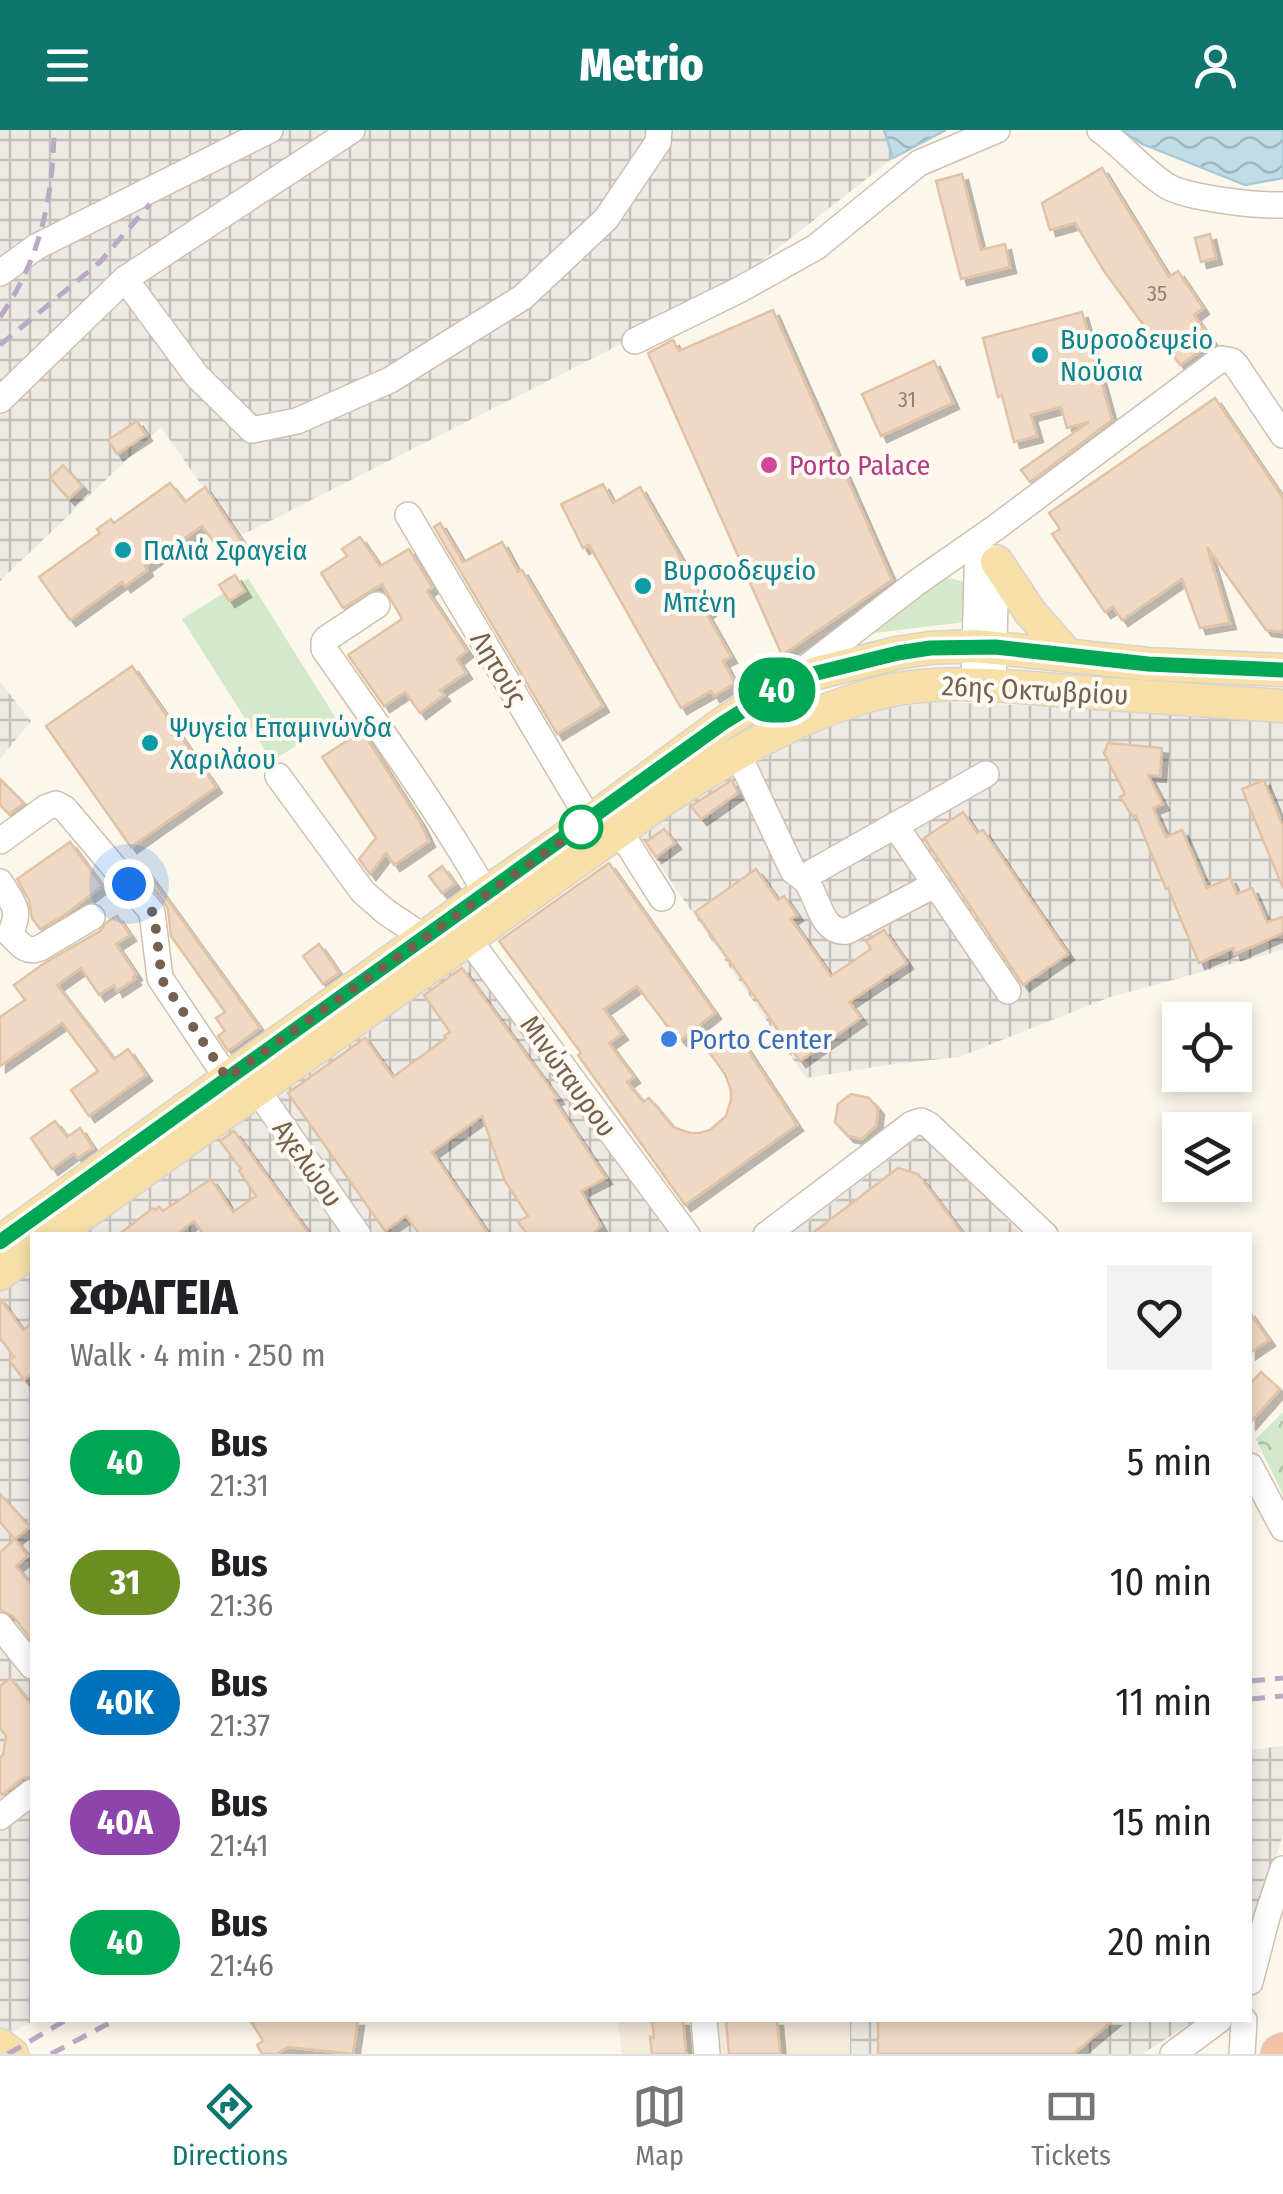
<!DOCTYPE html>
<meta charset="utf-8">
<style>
:root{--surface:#fff;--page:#f2f2f2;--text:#202124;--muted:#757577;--line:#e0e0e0;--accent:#0f766e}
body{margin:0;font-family:"Fira Sans Condensed",sans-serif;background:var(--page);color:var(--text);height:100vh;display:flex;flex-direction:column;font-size:38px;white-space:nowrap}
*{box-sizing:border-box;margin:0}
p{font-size:32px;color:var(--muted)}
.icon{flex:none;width:55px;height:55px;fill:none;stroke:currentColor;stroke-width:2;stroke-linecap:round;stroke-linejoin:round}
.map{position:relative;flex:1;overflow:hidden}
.panel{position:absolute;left:30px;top:1102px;width:1222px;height:790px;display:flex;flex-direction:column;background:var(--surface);border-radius:0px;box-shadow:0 5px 15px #0003}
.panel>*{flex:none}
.badge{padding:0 20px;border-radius:32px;font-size:35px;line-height:65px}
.controls{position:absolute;left:1162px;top:872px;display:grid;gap:20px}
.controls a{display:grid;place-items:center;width:90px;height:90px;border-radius:0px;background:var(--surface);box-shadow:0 5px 15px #0003;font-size:50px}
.you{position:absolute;width:50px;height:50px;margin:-25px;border:8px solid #fff;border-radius:50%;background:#1a73e8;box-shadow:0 0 0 15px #1a73e833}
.map>.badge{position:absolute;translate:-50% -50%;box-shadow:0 0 0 5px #fff}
.round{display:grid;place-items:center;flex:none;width:105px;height:105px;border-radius:0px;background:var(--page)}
.headline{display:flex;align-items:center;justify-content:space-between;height:170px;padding:0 40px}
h1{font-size:48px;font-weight:800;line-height:75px}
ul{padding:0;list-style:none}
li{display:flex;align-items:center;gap:30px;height:120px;padding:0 40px}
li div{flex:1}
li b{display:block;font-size:38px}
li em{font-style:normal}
li .badge{min-width:110px;font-weight:700;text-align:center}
header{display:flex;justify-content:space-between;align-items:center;height:130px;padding:0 40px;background:var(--accent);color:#fff;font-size:45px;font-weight:800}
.tab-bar{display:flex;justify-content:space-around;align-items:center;height:140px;border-top:2px solid var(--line);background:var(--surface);font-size:28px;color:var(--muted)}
.tab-bar a{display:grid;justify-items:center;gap:5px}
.tab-bar .on{color:var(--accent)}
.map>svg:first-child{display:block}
.residential{fill:#f3ead9}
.industrial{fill:url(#industrial-grid)}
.grass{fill:#d3e9c9}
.forest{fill:url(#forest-crowns)}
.water{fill:url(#water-waves);stroke:#a6cad6;stroke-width:2.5}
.building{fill:#f0d9c4;stroke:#e2c2a5;stroke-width:2.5;filter:url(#shadow)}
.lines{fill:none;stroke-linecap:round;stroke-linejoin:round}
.minor-casing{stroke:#cec0b1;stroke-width:28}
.major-casing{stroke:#d9d2ce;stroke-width:35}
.highway-casing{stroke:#d9d2ce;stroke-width:40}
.minor{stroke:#fff;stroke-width:25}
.major{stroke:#f6e0a8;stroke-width:32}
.highway{stroke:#f2c1a6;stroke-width:38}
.rail{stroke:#bba8c6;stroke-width:5;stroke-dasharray:15 10;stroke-linecap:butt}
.line-casing{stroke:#fff;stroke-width:22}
.line{stroke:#00a651;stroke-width:15}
.walk{stroke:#76604f;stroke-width:10;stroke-dasharray:0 18}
.culture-dot{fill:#0f9aa8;stroke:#fefaf1;stroke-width:4}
.hotel-dot{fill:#d1479c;stroke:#fefaf1;stroke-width:4}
.stop-dot{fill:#fff;stroke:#00a651;stroke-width:5}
.shop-dot{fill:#3f7fe0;stroke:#fefaf1;stroke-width:4}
.labels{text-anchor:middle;stroke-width:8;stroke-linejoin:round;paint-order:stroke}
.number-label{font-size:22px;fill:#947e6c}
.culture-label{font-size:28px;fill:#0d838f;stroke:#fefaf1;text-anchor:start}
.hotel-label{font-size:28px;fill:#b23c85;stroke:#fefaf1;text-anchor:start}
.street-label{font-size:28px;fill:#76604f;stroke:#fefaf1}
.shop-label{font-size:28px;fill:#366cbe;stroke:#fefaf1;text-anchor:start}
</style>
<header><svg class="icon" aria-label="menu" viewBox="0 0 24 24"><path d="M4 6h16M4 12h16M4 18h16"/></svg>Metrio<svg class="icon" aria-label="person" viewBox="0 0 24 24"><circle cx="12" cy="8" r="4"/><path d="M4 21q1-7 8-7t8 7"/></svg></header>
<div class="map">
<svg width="1283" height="1924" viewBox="0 0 1283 1924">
<defs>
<pattern id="industrial-grid" width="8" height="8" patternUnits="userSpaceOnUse" patternTransform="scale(2.5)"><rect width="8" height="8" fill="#ede9e3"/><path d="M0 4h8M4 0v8" fill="none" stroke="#c5c0ba"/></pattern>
<pattern id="forest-crowns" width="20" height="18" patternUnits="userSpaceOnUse" patternTransform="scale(2.5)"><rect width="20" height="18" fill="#d3e9c9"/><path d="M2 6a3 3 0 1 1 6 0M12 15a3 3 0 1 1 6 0" fill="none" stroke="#b0c0a6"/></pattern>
<pattern id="water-waves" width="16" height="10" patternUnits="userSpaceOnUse" patternTransform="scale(2.5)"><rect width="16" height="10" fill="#c0dce5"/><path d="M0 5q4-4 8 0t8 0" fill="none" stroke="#a1b6bc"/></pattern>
<filter id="shadow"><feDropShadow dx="6" dy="6" stdDeviation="0" flood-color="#0004"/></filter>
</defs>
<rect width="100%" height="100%" fill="#fcf7eb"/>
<g class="residential">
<path d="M 618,1890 L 690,1890 L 694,1924 L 622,1924 Z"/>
<path d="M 711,1890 L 850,1890 L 850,1924 L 714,1924 Z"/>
</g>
<g class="industrial">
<path d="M 0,0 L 929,0 L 718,165 L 238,407 L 161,297 L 0,451 Z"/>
<path d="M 0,552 L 31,591 L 0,629 Z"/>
<path d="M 935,572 L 1044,576 L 1283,591 L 1283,820 L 1110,867 L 959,927 L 893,934 L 806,948 L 637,702 L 749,629 L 838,591 L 873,581 Z"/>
<path d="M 468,821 L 686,1105 L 75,1105 Z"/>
<path d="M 925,1002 L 1022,1105 L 790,1105 Z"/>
<path d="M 32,1135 L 32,1890 L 35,1890 L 0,1909 L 0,1158 Z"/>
<path d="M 1283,1616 L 1283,1704 L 1250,1815 L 1250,1620 Z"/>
<path d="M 850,1890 L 1196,1890 L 1142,1924 L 850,1924 Z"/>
</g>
<g class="grass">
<path d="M 248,448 L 337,590 L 272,631 L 182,489 Z"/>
<path d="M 950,448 L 969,453 L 966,492 L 874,503 L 859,509 L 935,452 Z"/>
</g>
<path class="forest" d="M 1283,1282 L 1283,1365 L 1256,1309 Z"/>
<g class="water">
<path d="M 884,0 L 946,0 L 893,28 Z"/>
<path d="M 1120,0 L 1283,0 L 1283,48 L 1245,55 L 1142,14 Z"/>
</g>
<g class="building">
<path d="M 1102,38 L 1169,147 L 1178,141 L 1203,178 L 1194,185 L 1213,212 L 1180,235 L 1158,204 L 1153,208 L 1104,141 L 1075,93 L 1050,100 L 1042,73 Z"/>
<path d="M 962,44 L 981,120 L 1005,114 L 1010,137 L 961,149 L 936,51 Z"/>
<path d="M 1210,104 L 1216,128 L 1201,132 L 1195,108 Z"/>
<path d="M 773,180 L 892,450 L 782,525 L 648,223 L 673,210 L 679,221 Z"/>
<path d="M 1082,182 L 1112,290 L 1030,352 L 1021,340 L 1089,292 L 1067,298 L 1061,277 L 1031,285 L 1037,306 L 1014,312 L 1002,265 L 998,267 L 983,208 Z"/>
<path d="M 934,231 L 953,273 L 881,306 L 862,264 Z"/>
<path d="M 1215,268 L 1283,368 L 1283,502 L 1266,500 L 1207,417 L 1230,493 L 1200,498 L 1182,449 L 1122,490 L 1113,477 L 1105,482 L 1052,404 L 1060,399 L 1049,383 Z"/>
<path d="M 137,291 L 146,305 L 117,324 L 108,310 Z"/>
<path d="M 63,335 L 82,356 L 69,369 L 50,348 Z"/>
<path d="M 170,353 L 185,372 L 205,357 L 243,413 L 224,426 L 202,396 L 145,436 L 147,440 L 125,456 L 122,452 L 70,490 L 39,447 L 100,403 L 97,399 L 111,389 L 114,393 Z"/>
<path d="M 603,354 L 613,373 L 640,357 L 710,480 L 706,483 L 731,527 L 723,531 L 735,553 L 714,566 L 711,561 L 681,578 L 589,415 L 583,418 L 561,374 Z"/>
<path d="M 440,393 L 463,432 L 502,412 L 518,442 L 522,440 L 603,576 L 557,604 L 434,397 Z"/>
<path d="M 360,407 L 380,436 L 409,419 L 432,457 L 427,461 L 467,521 L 457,529 L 466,543 L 440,560 L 444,565 L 420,583 L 405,562 L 384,576 L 348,525 L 402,489 L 382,454 L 343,478 L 321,443 L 347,426 L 342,419 Z"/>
<path d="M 235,445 L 245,461 L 229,471 L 219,455 Z"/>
<path d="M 132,536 L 216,657 L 131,717 L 46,596 Z"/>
<path d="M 362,601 L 420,692 L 429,711 L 394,735 L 386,723 L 370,744 L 359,729 L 376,708 L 322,627 Z"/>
<path d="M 1108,613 L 1162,618 L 1160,646 L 1148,645 L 1163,674 L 1153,678 L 1166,707 L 1182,700 L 1207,758 L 1230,748 L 1237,764 L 1252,758 L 1267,792 L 1283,787 L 1283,803 L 1235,824 L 1233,818 L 1199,833 L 1168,758 L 1166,759 L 1136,686 L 1133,687 L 1120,667 L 1125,664 L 1104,623 Z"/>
<path d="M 0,649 L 24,673 L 9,684 L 0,675 Z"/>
<path d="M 732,650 L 738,663 L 701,689 L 691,676 Z"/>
<path d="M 1264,650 L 1283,696 L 1283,758 L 1242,659 Z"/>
<path d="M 963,682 L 977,703 L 983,700 L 1068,824 L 1023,855 L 924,708 Z"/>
<path d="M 664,699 L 675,713 L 656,727 L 646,712 Z"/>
<path d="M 70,712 L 102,756 L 66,784 L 40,799 L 32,788 L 29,770 L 17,749 Z"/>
<path d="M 609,733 L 715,883 L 681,910 L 669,896 L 668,897 L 637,856 L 604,879 L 622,904 L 609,913 L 634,947 L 627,952 L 643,972 L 649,968 L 673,997 L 690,1003 L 700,1003 L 710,1000 L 726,986 L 731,969 L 731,960 L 725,944 L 709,922 L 736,902 L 797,995 L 685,1075 L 578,925 L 581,923 L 499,811 Z"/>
<path d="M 143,736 L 260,898 L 228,921 L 218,906 L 225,901 L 216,888 L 225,882 L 171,806 L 168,779 L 164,772 L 138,740 Z"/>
<path d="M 442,736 L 455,754 L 442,763 L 429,746 Z"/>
<path d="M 756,739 L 778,770 L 784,766 L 797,785 L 791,789 L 831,846 L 871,819 L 866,811 L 884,800 L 907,833 L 849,872 L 861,888 L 800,931 L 695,782 Z"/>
<path d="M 117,786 L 130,805 L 116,814 L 136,844 L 133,847 L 135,849 L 117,861 L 114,855 L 99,865 L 81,838 L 57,855 L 114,929 L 128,919 L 146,945 L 89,986 L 71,960 L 98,941 L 62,893 L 0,936 L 0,887 L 25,870 L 14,855 L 43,834 L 100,801 L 107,792 Z"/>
<path d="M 319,814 L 339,843 L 323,854 L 303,826 Z"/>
<path d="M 462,838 L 558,968 L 554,970 L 606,1048 L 581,1061 L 601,1096 L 592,1105 L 528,1105 L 518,1092 L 528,1086 L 505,1051 L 482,986 L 432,1022 L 489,1105 L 420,1105 L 406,1086 L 385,1101 L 288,963 L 365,908 L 393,947 L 446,908 L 444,906 L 450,902 L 424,865 Z"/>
<path d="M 851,964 L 869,968 L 878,979 L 876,996 L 862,1009 L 848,1006 L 835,992 L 838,974 Z"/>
<path d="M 55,991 L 67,1007 L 80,998 L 93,1018 L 78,1028 L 74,1023 L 52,1039 L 31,1008 Z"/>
<path d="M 234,1001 L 310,1105 L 204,1105 L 194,1091 L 176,1105 L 118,1105 L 153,1078 L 155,1080 L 159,1077 L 163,1081 L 211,1049 L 233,1082 L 256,1066 L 239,1041 L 241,1039 L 220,1011 Z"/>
<path d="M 898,1038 L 918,1044 L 964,1105 L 810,1105 Z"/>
<path d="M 0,1169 L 23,1200 L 32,1193 L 32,1243 L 24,1250 L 9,1230 L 14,1227 L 0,1208 Z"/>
<path d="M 1250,1183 L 1269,1210 L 1250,1223 Z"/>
<path d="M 1261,1242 L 1280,1259 L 1250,1293 L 1250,1254 Z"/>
<path d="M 0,1364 L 30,1397 L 15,1409 L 0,1392 Z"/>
<path d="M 15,1409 L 28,1426 L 16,1436 L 32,1456 L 32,1511 L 13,1486 L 0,1480 L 0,1422 Z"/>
<path d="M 10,1548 L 32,1576 L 32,1646 L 22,1649 L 2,1665 L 0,1662 L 0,1628 L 3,1625 L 6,1606 L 0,1598 L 0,1556 Z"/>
<path d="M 250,1890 L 358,1890 L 353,1924 L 288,1917 L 276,1924 L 262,1924 L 257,1915 L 263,1911 Z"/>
<path d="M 652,1890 L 683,1890 L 686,1924 L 652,1924 L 650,1907 L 654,1908 Z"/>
<path d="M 726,1890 L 777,1890 L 780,1924 L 729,1924 Z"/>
<path d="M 878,1890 L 1114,1890 L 1073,1924 L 878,1924 Z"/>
</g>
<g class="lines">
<g class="minor-casing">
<g id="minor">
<path d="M 1100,0 C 1123,16 1142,40 1167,56 C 1187,68 1257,76 1283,75"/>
<path d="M 0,143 L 36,117 L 270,0"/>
<path d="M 125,149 L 196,245 L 252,300 L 297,291 L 390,250 L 523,167 L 606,89 L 658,12 L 659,0"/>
<path d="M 635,211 L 739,160 L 816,117 L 919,33 L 997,0"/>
<path d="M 0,270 L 125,149 L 352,0"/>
<path d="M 408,385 L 590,691"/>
<path d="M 377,475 L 326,509 L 324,512 L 324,519 C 380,599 437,678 486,763"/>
<path d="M 797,545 L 916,453 L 995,398 L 1221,229 L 1232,231 L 1236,235 L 1283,305"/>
<path d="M 974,555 L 978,410"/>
<path d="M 993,555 L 996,428"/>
<path d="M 737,622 L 793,741 C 797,744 802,747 806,751 C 819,768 821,804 847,801 L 934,755"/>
<path d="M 278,646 L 363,762 L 386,782 L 425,808"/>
<path d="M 895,695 L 1008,861"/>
<path d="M 619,700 L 662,768"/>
<path d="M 0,711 L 47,677 L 56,674 L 65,679 L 152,782 L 160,848 L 227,948"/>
<path d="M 804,747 L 986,644"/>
<path d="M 0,752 C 13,774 22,779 10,804 C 19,813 26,824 40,818 L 92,787"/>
<path d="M 459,794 L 481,826 L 687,1105"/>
<path d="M 258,961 L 358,1105"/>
<path d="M 766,1105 L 912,994 L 921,991 L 929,995 L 1045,1105"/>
<path d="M 1250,1336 L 1283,1398"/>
<path d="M 0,1496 L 32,1536"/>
<path d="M 0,1687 L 32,1662"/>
<path d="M 1250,1852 L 1267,1787 L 1283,1739"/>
<path d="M 704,1890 L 707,1924"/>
<path d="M 1173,1924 L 1219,1890"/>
<path d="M 1242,1924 L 1244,1890"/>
</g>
</g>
<g class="major-casing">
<g id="major">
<path d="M 997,432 L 1030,482 L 1068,525"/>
<path d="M 54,1105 L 660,672 C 727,628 793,587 871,565 C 936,547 1003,556 1069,561 C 1140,566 1212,571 1283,576"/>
<path d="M 0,1112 L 486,763 L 590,691 L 723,593 L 776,560 L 817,543 L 897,523 L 930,518 L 976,516 L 1148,534 L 1283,540"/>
<path d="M 0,1144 L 32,1120"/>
<path d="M 0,1915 L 12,1924"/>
</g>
</g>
<g class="highway-casing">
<path id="highway" d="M 1280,1924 L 1283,1922"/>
</g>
<use href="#minor" class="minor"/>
<use href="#major" class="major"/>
<use href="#highway" class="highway"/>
<g class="rail">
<path d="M 0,187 C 40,130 53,69 54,0"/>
<path d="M 0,215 L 100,132 L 150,74"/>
<path d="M 1250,1551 L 1283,1548"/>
<path d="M 1250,1569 L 1283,1566"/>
<path d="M 8,1924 L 66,1890"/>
<path d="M 51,1924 L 115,1890"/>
</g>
</g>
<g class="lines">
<g class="line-casing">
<path id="line" d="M 0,1112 L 723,593 L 776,560 L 817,543 L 898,523 L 930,518 L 995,517 L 1148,534 L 1283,540"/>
</g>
<use href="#line" class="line"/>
<path class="walk" d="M 129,754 L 154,784 L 162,850 L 227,948 L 590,691 L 581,697"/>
</g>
<g class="culture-dot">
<circle cx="1040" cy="225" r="10"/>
<circle cx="123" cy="420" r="10"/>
<circle cx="643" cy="456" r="10"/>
<circle cx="150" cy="613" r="10"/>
</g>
<circle class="hotel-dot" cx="769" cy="335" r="10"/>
<circle class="stop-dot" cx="581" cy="697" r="20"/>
<circle class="shop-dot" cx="669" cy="909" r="10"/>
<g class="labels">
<g class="number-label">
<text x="1157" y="171">35</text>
<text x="907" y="277">31</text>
</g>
<g class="culture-label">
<text x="1060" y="219">Βυρσοδεψείο<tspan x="1060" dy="32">Νούσια</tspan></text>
<text x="143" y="430">Παλιά Σφαγεία</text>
<text x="663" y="450">Βυρσοδεψείο<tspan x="663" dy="32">Μπένη</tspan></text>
<text x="170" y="607">Ψυγεία Επαμινώνδα<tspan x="170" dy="32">Χαριλάου</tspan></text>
</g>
<g class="hotel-label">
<text x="789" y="345">Porto Palace</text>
</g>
<g class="street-label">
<text transform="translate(499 538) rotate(59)" y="10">Λητούς</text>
<text transform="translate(1035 560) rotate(3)" y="10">26ης Οκτωβρίου</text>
<text transform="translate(569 946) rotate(54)" y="10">Μινώταυρου</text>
<text transform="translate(308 1033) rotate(55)" y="10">Αχελώου</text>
</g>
<g class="shop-label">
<text x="689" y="919">Porto Center</text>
</g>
</g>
</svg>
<div class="controls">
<a><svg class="icon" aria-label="locate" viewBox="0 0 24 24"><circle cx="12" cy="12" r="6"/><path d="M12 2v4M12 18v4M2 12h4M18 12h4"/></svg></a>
<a><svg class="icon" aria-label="layers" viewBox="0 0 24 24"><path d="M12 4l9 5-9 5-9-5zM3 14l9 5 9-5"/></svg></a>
</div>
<div class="you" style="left:129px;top:754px"></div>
<b class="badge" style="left:777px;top:560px;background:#00a651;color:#fff">40</b>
<section class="panel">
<div class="headline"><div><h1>ΣΦΑΓΕΙΑ</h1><p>Walk · 4 min · 250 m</p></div><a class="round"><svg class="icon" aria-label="heart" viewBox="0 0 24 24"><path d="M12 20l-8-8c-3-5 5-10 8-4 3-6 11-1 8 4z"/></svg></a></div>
<ul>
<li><span class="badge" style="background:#00a651;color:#fff">40</span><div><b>Bus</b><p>21:31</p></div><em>5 min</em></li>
<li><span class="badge" style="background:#6b8e23;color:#fff">31</span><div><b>Bus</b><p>21:36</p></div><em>10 min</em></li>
<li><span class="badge" style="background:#0072bc;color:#fff">40Κ</span><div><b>Bus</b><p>21:37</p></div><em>11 min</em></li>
<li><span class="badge" style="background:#8e44ad;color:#fff">40Α</span><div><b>Bus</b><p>21:41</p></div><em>15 min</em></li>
<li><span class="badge" style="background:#00a651;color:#fff">40</span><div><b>Bus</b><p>21:46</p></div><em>20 min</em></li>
</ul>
</section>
</div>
<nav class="tab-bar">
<a class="on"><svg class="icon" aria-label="directions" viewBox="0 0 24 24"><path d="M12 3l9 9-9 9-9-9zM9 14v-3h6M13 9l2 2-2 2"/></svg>Directions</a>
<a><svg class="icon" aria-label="map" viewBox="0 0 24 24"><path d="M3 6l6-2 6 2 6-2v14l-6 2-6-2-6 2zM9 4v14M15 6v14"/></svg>Map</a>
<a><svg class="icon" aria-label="tickets" viewBox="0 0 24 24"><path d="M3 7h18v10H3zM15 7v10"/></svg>Tickets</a>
</nav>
